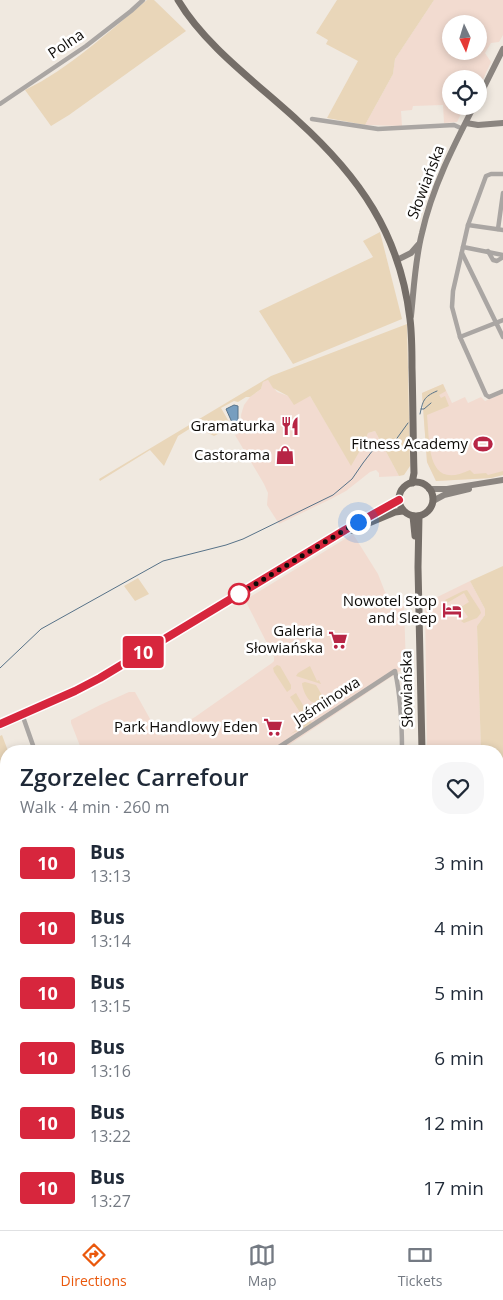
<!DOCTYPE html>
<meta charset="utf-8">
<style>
:root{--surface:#fff;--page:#f6f6f7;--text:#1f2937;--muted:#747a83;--line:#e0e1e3;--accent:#ea580c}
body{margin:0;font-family:"Open Sans",sans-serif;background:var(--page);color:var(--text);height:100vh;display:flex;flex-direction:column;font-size:19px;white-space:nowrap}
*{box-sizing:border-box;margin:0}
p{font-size:16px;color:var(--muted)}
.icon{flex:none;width:28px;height:28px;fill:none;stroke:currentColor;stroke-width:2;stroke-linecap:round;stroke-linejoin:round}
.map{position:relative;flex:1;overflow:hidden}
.details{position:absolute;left:0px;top:745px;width:504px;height:485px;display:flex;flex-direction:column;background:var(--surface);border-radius:20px 20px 0 0;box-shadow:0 2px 8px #0003}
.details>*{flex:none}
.badge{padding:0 10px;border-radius:4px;font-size:18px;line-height:32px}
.needle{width:32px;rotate:176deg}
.tools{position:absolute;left:442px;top:15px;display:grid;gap:10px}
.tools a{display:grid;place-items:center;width:45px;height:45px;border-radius:50%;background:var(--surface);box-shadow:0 2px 8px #0003;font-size:25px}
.you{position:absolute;width:25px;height:25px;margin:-12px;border:4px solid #fff;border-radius:50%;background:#1a73e8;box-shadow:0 0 0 8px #1a73e833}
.map>.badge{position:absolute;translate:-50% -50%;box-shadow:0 0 0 2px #fff}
.round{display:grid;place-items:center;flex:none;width:52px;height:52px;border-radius:20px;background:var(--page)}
.headline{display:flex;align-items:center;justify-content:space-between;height:85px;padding:0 20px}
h1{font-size:24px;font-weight:600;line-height:38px}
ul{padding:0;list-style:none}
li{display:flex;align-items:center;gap:15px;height:65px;padding:0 20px}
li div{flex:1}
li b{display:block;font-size:19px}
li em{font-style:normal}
li .badge{min-width:55px;font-weight:700;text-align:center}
.dock{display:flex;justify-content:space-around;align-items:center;height:70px;border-top:1px solid var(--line);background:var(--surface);font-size:14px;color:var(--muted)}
.dock a{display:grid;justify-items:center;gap:2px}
.dock .active{color:var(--accent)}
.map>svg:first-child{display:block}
.commercial{fill:#f2dbd0;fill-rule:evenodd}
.built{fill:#eadfcf}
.green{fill:#e9d6b9}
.water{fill:#779ebf;stroke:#577288}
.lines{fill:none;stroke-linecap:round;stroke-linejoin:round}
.stream{stroke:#577288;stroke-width:1}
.street{stroke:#aaa6a3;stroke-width:4.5}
.secondary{stroke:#8b8580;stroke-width:6}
.primary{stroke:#756e68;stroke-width:7}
.line-casing{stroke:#fff;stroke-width:11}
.line{stroke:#d7263d;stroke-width:8}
.walk{stroke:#0d0b08;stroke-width:5;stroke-dasharray:0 9}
.stop-dot{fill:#fff;stroke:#d7263d;stroke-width:2.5}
.labels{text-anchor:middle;stroke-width:5;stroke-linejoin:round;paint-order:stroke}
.street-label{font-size:15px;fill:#0d0b08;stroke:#fff}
.poi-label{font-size:15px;fill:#0d0b08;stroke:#fff;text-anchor:end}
</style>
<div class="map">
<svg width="503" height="1230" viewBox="0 0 503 1230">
<rect width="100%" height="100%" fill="#f0e9e0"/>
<g class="commercial">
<path d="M 434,0 L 503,0 L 503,35 L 499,42 L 491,43 L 485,53 L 491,62 L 479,88 L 479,79 L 451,79 L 451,106 L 465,106 L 457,122 L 444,123 L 443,105 L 413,106 L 412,110 L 401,111 L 402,126 L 365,125 L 393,74 L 395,59 ZM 451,24 L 479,24 L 479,51 L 451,51 Z"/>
<path d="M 268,380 L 277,392 L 288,396 L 310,396 L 351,465 L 365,442 L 368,433 L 375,431 L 399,476 L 379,477 L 379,473 L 376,470 L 370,472 L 346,491 L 331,499 L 279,524 L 267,505 L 268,493 L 264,484 L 235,435 L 242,432 L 241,415 L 244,405 L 250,397 L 261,389 L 263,382 Z"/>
<path d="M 443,384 L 452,403 L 465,397 L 468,403 L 481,397 L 485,401 L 503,393 L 503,475 L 491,478 L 436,481 L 427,462 L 422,393 Z"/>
<path d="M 353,534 L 378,574 L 385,592 L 404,606 L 406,667 L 280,751 L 82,751 L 71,723 L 71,720 L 100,705 L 129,692 L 135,692 L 159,735 L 164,736 L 195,717 L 272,663 L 274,661 L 274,657 L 245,600 Z"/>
<path d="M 470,581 L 485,609 L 485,615 L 477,626 L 481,751 L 427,751 L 425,603 Z"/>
<rect x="498" y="766" width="5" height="109"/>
<path d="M 498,883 L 503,883 L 503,931 L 498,937 Z"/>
</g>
<path class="built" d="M 503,1126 L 503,1230 L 441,1230 L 440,1224 L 498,1224 L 498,1131 Z"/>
<g class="green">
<path d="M 147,0 L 154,0 L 186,31 L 69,115 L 51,126 L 25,90 C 69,69 109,31 147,0 Z"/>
<path d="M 337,0 L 434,0 L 395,59 L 393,74 L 365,125 L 327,118 L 358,61 L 326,44 L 328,40 L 316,33 Z"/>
<path d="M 380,232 L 402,319 L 293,364 L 259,311 L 373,257 L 363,241 Z"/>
<path d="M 407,324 L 410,466 L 404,475 L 399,476 L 375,431 L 368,433 L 365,442 L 351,466 L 310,396 L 294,405 L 288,396 L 273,388 L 268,380 L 263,382 L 261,389 L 250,397 L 246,397 L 238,402 L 234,401 L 221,408 L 232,427 L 214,436 L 208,433 L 199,423 L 178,436 L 164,466 L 150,450 L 100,481 L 99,479 L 271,376 Z"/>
<path d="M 443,384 L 446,391 L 439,395 L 441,398 L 445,396 L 449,406 L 427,415 C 430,444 426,491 470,470 L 474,474 L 486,473 L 488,475 L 503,471 L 503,475 L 491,478 L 436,481 L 427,462 L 422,393 Z"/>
<path d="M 503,566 L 503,766 L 498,766 L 498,751 L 481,751 L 477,626 L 485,615 L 485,609 L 470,581 Z"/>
<path d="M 138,578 L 149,594 L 135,601 L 124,586 Z"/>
<path d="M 467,590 L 480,610 L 481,613 L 477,618 L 464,623 L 461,621 L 468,617 L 461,607 L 469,602 L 464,593 L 447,603 L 445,600 L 463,591 Z"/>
<path d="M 277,665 L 280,666 L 291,685 L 291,689 L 287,692 L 274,672 L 273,668 Z"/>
<path d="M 310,666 L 317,681 L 319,680 L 321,684 L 296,676 L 298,673 Z"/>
<path d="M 305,682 L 316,685 L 326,702 C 322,702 315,703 312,702 C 307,700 302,688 302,683 Z"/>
<path d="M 296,693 L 311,719 L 309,721 L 312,722 C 307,729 297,730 289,735 L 307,723 L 290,697 Z"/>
<path d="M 2,735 L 8,751 L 6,751 L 6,793 L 0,796 L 0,736 Z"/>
<path d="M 0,799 L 6,821 L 6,836 L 0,839 Z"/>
<path d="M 389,1224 L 430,1224 L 430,1230 L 381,1230 Z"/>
</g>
<path class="water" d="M 234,405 L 238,406 L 238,430 L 235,429 L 226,409 Z"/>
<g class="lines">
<g class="stream">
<path d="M 421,409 L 424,409 L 431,403"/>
<path d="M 420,414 C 423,401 423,397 437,391"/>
<path d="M 384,448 L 395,441 L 408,423"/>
<path d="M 0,668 L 41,629 L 163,561 L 226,545 L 243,539 L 333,495 L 352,479 L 363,463 L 373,450"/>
<path d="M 498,1132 L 503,1128"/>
<path d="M 246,1224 L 248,1230"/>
<path d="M 377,1230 L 384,1224"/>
</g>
<g class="street">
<path d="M 0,104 L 86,46 L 131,11 L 143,0"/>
<path d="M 312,119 L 378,129 L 454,125 L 463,129"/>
<path d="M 503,174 L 491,174 L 486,176 L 468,225 L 503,230"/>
<path d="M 468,225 L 453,291 L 452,307 L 460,337 L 486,395 L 489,397 L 503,391"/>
<path d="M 498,229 L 503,193"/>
<path d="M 463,247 L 503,255"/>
<path d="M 488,251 L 493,260 L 497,261 L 503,257"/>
<path d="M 462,253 L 503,337"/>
<path d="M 460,337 L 503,320"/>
<path d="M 22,714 L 35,751"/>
<path d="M 273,751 L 395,671 C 401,698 402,724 402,751"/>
<path d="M 0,879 L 6,877"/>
<path d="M 0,1040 L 6,1065"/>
<path d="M 498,1101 L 503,1101"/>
<path d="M 69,1224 L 73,1230"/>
</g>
<g class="secondary">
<path d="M 479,97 L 503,49"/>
<path d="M 466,123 L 478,125 L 503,123"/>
<path d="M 397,260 L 411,253 L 418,245"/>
<path d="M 411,316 C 414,288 415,260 422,233 C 432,188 453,147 474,106"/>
<path d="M 429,489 L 447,489 L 503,480"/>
<path d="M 433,501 L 444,495 L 469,489"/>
</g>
<g class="primary">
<path d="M 178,0 C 205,46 258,84 297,120 C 359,176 400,234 410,319 C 412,335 412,351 412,368 C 413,403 413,438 414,473 L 412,483"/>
<circle cx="416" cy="499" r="17"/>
<path d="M 413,516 L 415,536"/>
<path d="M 419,516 L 418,567 L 422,751"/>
<path d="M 352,530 L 395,512 L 403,511"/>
<path d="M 0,724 L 75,691 L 100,678 L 358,522 L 399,501"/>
<path d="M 435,1224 L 435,1230"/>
</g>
</g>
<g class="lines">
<g class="line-casing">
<path id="line" d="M 0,724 L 75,691 L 100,678 L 345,530 L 399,500"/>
</g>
<use href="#line" class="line"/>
<path class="walk" d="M 239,594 L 236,596 L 358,522"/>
</g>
<defs>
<g id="restaurant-bare" transform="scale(1.5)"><path d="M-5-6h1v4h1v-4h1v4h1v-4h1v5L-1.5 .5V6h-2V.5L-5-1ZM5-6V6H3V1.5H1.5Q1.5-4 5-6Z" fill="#b72545" stroke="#fff" stroke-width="2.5" paint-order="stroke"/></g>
<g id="stadium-bare" transform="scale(1.5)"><path d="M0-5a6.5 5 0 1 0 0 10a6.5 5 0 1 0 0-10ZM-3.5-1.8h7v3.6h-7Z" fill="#b72545" stroke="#fff" stroke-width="2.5" paint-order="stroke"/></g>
<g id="shop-bare" transform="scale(1.5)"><path d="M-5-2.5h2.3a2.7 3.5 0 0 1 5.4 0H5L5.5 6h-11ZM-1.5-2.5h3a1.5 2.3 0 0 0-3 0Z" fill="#b72545" stroke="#fff" stroke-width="2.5" paint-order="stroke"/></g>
<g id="hotel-bare" transform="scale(1.5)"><path d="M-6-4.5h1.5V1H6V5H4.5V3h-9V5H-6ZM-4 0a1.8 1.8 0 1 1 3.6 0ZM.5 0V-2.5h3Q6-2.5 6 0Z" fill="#b72545" stroke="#fff" stroke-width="2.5" paint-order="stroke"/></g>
<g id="supermarket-bare" transform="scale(1.5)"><path d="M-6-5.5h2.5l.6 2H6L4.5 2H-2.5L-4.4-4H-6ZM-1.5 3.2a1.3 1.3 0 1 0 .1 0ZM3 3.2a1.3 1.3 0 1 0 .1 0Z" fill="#b72545" stroke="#fff" stroke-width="2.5" paint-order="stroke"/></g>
</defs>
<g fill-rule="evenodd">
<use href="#restaurant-bare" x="290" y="426"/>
<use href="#stadium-bare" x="483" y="444"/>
<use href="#shop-bare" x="285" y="455"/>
<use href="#hotel-bare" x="452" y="610"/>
<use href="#supermarket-bare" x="338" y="640"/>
<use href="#supermarket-bare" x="273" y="727"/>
</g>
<circle class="stop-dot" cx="239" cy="594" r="10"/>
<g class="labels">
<g class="street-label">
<text transform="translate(66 44) rotate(-34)" y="5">Polna</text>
<text transform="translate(426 182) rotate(-69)" y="5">Słowiańska</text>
<text transform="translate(407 689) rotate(-91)" y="5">Słowiańska</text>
<text transform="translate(327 701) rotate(-33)" y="5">Jaśminowa</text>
</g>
<g class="poi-label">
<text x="275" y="431">Gramaturka</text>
<text x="468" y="449">Fitness Academy</text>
<text x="270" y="460">Castorama</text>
<text x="437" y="606">Nowotel Stop<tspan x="437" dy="17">and Sleep</tspan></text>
<text x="323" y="636">Galeria<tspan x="323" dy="17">Słowiańska</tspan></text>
<text x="258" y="732">Park Handlowy Eden</text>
</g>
</g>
</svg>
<div class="tools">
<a><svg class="needle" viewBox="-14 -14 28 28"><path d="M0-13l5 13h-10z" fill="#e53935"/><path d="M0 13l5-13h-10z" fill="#747a83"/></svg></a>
<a><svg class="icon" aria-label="locate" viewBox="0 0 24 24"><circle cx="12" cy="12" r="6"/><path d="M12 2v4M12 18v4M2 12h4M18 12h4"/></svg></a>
</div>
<div class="you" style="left:358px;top:522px"></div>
<b class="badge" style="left:143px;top:652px;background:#d7263d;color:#fff">10</b>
<section class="details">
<div class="headline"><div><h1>Zgorzelec Carrefour</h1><p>Walk · 4 min · 260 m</p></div><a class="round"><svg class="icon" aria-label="heart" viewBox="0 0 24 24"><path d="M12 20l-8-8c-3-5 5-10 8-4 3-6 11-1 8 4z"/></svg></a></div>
<ul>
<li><span class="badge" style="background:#d7263d;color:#fff">10</span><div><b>Bus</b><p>13:13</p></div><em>3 min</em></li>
<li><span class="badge" style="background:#d7263d;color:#fff">10</span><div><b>Bus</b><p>13:14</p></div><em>4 min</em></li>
<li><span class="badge" style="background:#d7263d;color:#fff">10</span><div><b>Bus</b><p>13:15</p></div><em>5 min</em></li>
<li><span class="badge" style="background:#d7263d;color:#fff">10</span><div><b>Bus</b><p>13:16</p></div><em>6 min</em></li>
<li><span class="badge" style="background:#d7263d;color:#fff">10</span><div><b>Bus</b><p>13:22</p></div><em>12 min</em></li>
<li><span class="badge" style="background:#d7263d;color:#fff">10</span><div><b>Bus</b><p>13:27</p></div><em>17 min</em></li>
</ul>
</section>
</div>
<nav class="dock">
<a class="active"><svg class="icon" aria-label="directions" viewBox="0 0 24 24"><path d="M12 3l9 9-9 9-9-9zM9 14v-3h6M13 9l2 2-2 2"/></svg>Directions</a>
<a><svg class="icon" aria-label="map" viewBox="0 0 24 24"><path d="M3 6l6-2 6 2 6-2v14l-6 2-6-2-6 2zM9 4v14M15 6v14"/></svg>Map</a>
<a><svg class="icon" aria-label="tickets" viewBox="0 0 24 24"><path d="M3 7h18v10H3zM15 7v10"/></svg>Tickets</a>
</nav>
